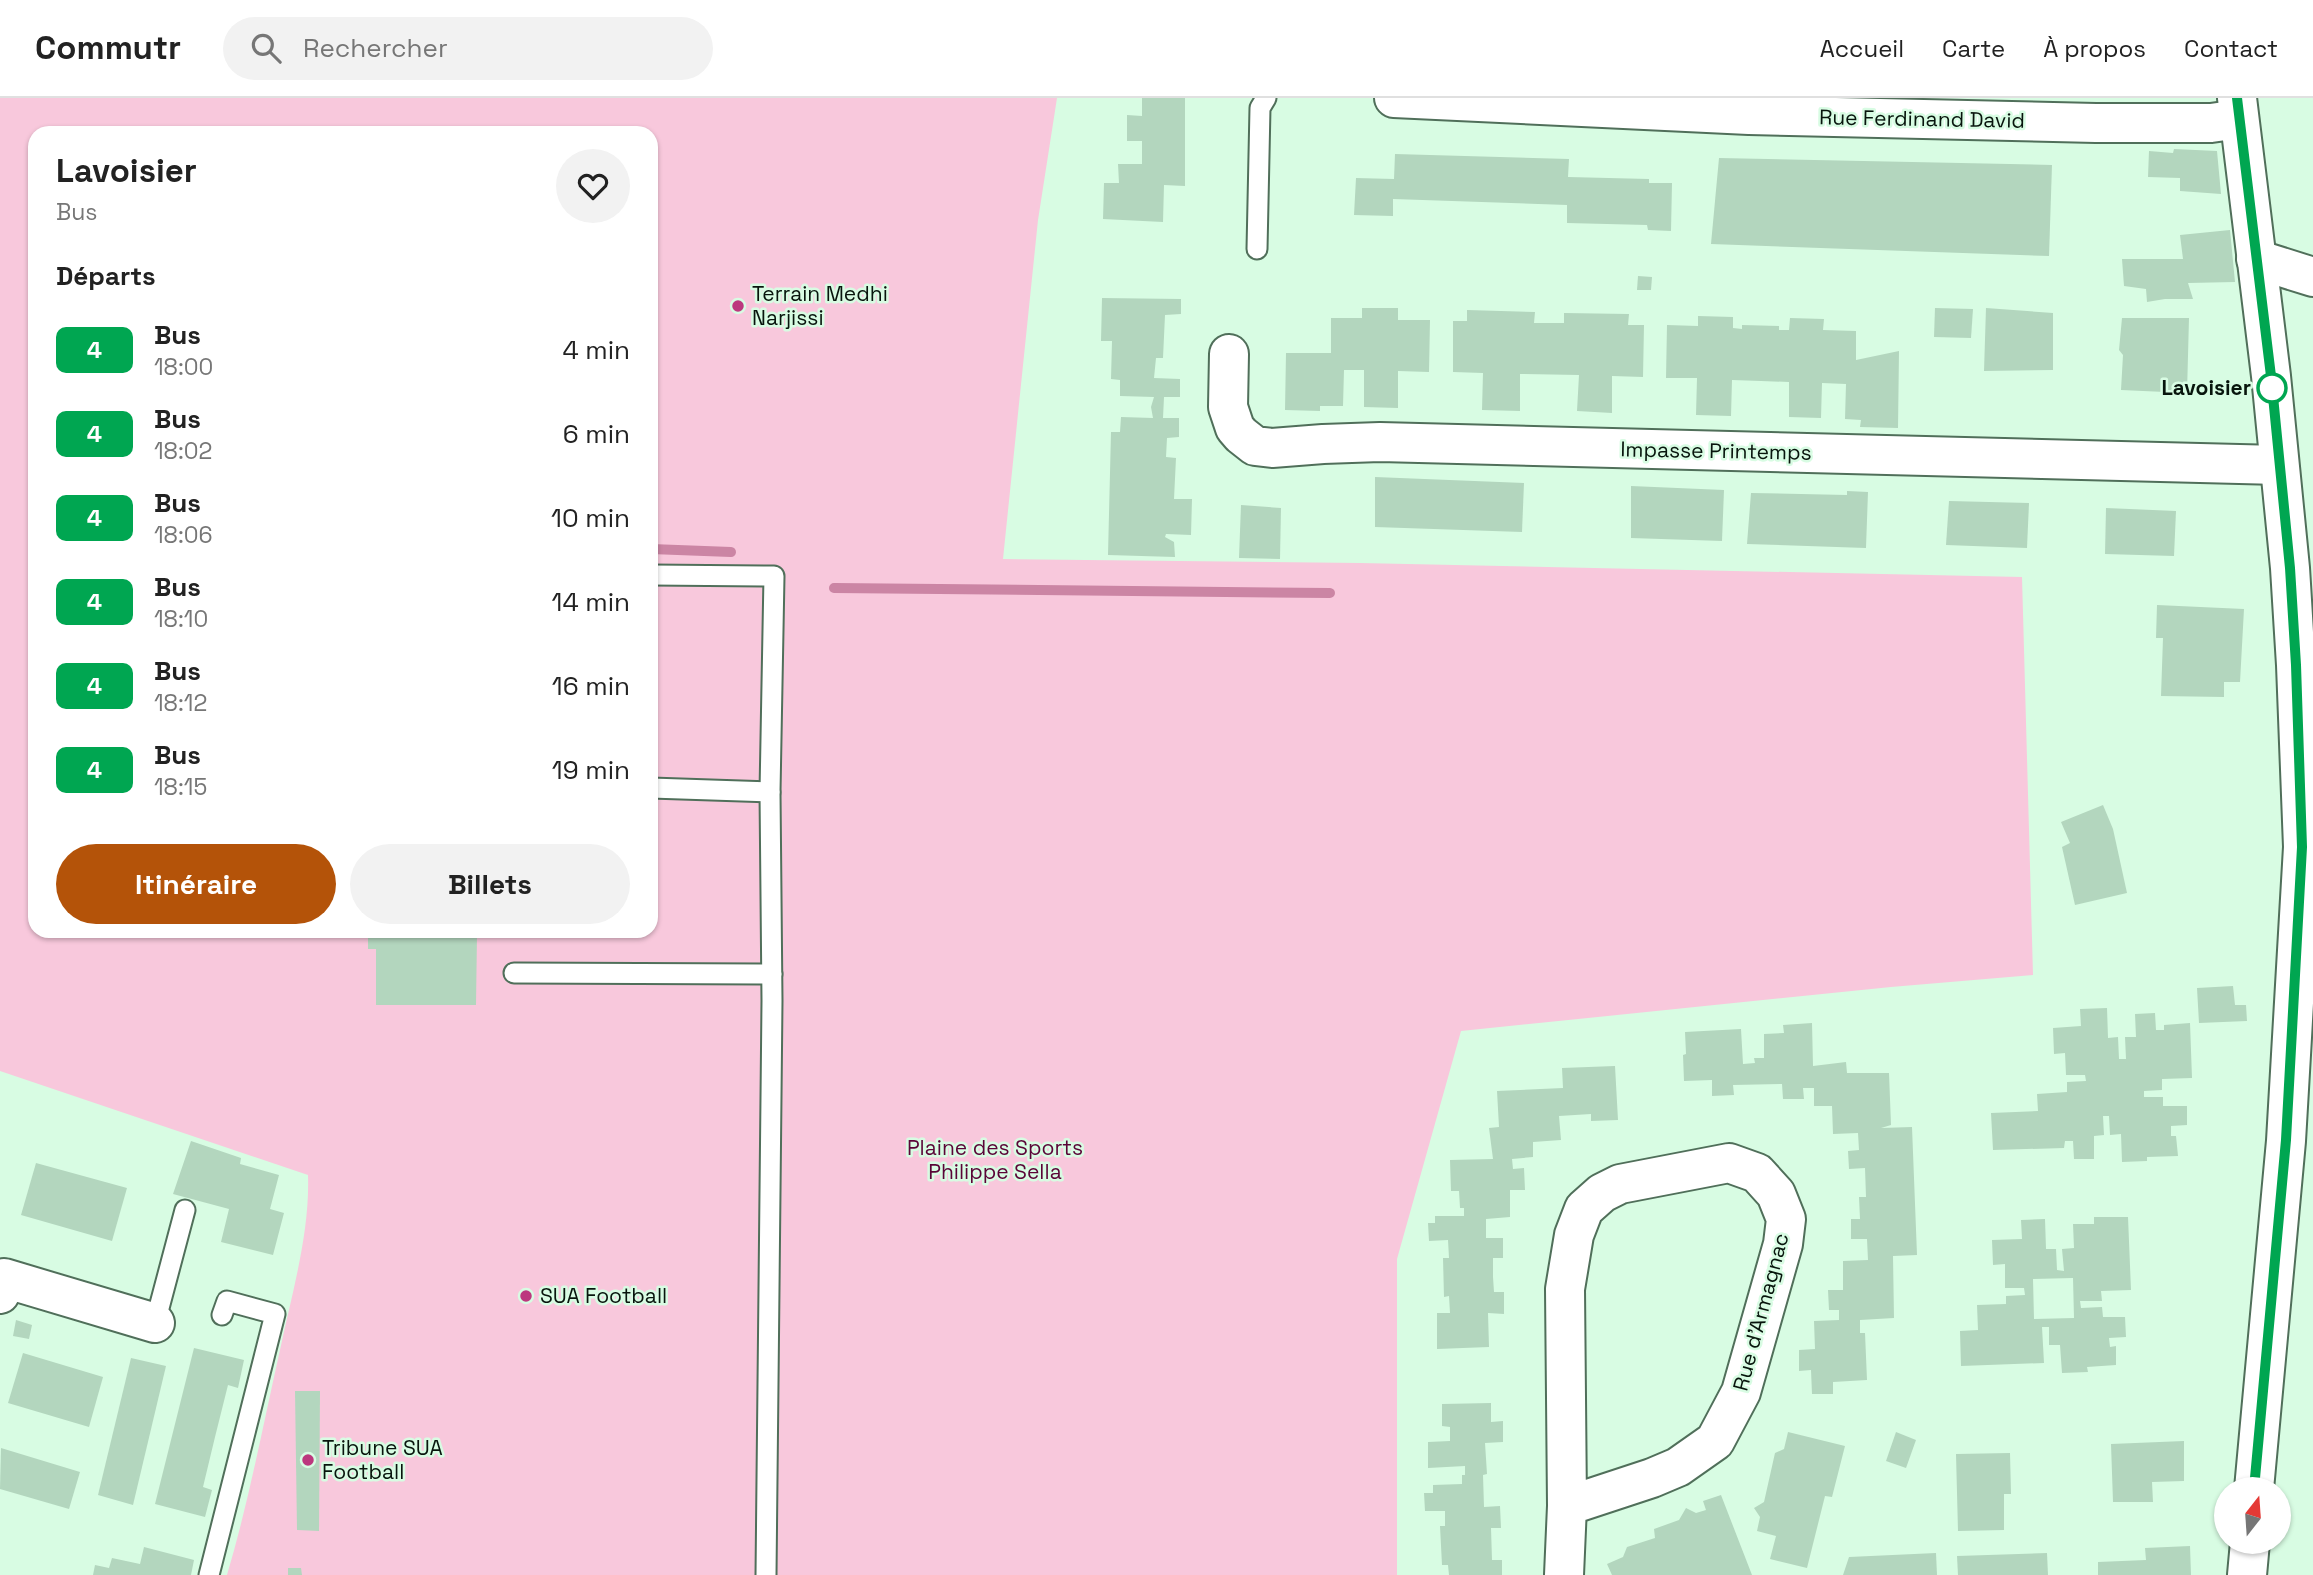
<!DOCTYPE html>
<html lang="fr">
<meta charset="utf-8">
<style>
:root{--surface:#fff;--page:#f2f2f2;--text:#222;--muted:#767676;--line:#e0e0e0;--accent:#b45309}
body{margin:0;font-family:"Space Grotesk",sans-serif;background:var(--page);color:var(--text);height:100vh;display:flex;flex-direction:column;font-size:26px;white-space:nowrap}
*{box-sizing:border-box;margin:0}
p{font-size:23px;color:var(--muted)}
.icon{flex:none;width:38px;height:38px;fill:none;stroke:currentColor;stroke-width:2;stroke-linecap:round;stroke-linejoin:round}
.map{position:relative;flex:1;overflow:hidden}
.panel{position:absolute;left:28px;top:28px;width:630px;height:812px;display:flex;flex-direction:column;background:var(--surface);border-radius:21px;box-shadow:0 2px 5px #0004}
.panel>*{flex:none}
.badge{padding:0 14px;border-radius:10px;font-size:24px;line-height:46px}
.needle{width:46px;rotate:17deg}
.buttons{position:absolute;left:2214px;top:1379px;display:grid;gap:14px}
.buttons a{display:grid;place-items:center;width:77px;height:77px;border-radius:50%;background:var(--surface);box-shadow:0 2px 5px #0004;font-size:35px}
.map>.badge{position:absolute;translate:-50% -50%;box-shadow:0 0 0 4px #fff}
h2{padding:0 28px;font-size:26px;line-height:63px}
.round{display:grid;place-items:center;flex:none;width:74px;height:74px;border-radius:37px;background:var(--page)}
.head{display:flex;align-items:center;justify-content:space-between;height:119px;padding:0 28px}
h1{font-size:33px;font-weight:700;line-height:52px}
.button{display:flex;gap:14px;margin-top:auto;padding:14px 28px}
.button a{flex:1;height:80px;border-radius:42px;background:var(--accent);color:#fff;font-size:28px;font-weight:700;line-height:80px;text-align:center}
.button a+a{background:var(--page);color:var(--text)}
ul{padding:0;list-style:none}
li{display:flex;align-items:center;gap:21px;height:84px;padding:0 28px}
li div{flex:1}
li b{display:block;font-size:26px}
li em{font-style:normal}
li .badge{min-width:77px;font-weight:700;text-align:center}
header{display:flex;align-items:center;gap:42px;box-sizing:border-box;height:98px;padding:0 35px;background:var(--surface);border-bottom:2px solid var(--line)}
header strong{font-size:33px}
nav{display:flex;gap:38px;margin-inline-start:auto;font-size:24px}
.search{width:490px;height:63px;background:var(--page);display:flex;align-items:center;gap:18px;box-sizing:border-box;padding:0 24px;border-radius:38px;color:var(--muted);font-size:26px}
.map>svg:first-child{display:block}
.green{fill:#f8c8dc;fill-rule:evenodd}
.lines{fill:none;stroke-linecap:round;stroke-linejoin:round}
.stream{stroke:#cb85a4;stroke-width:10}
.building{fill:#b3d6be;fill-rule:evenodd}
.lane-casing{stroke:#506f5a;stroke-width:23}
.street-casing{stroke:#506f5a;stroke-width:42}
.secondary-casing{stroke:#506f5a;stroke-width:42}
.lane{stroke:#fff;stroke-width:19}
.street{stroke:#fff;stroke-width:38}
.secondary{stroke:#fff;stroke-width:38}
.line-casing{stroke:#fff;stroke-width:16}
.line{stroke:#00a651;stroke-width:10}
.poi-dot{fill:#bc387e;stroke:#d8fce3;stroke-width:2.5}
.stop-dot{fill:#fff;stroke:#00a651;stroke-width:3.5}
.labels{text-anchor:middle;stroke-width:5;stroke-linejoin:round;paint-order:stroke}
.street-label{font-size:21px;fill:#08150d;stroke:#d8fce3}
.poi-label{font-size:21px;fill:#08150d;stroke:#d8fce3;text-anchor:start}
.stop-label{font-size:21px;font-weight:bold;fill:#08150d;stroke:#d8fce3;text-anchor:end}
.park-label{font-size:21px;fill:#5a0437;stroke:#d8fce3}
</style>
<header>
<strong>Commutr</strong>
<div class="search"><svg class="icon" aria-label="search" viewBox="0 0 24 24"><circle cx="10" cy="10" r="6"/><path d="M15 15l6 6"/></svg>Rechercher</div>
<nav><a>Accueil</a><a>Carte</a><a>À propos</a><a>Contact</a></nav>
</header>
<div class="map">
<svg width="2313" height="1477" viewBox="0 0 2313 1477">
<rect width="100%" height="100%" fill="#d8fce3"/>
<path class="green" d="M 0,0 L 1057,0 L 1038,122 L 1003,461 L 1360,465 L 2022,479 L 2033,877 L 1891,889 L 1461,933 L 1397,1161 L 1397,1477 L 227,1477 C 249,1403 263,1327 280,1252 C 292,1195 310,1135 308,1077 L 0,973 ZM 35,35 L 651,35 L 651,833 L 35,833 Z"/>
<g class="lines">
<g class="stream">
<path d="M 651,451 L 731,454"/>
<path d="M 834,490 L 1330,495"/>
</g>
</g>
<g class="building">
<path d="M 1142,0 L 1185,0 L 1185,88 L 1164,87 L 1163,124 L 1103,121 L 1104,85 L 1119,85 L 1118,66 L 1142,66 L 1142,43 L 1127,43 L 1127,17 L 1142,18 Z"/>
<path d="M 2174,51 L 2217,53 L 2221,96 L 2180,93 L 2180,80 L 2148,79 L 2149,53 L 2173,55 Z"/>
<path d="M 1395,56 L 1569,61 L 1568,79 L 1649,81 L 1649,85 L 1672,85 L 1671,133 L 1648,132 L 1647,127 L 1567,125 L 1567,107 L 1393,101 L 1393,118 L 1354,117 L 1356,80 L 1394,81 Z"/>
<path d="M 1719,60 L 2052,67 L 2049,158 L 1711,146 Z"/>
<path d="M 2230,132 L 2235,184 L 2188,185 L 2193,201 L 2165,201 L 2147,204 L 2146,191 L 2124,188 L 2122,161 L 2183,161 L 2180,137 Z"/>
<path d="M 1638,178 L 1652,179 L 1651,192 L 1637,192 Z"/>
<path d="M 1102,200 L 1181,201 L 1181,216 L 1165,217 L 1163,260 L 1156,260 L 1154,280 L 1180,281 L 1180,299 L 1164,299 L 1163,320 L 1179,320 L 1179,339 L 1167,340 L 1166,359 L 1176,360 L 1174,401 L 1192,401 L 1191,437 L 1166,436 L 1165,439 L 1174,444 L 1175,459 L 1108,457 L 1111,334 L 1120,334 L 1121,319 L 1153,320 L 1151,309 L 1154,299 L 1120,298 L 1120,282 L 1111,281 L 1112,243 L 1101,243 Z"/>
<path d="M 1362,210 L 1398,210 L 1398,222 L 1430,222 L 1429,274 L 1398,273 L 1398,310 L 1364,309 L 1364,272 L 1344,272 L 1343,308 L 1320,308 L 1320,313 L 1285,312 L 1286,255 L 1331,255 L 1331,220 L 1362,220 Z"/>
<path d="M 1935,210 L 1973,211 L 1971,240 L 1934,239 Z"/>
<path d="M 1986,210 L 2053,215 L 2053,272 L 1984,273 Z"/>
<path d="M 1467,212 L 1535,214 L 1534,225 L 1564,225 L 1564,215 L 1629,216 L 1628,227 L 1644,227 L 1643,279 L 1612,278 L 1612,315 L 1577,313 L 1579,277 L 1520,276 L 1520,313 L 1482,312 L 1483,275 L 1453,274 L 1453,223 L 1467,223 Z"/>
<path d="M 1698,218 L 1733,219 L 1733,230 L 1742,231 L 1742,227 L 1779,228 L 1779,232 L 1789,232 L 1790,220 L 1824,221 L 1823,232 L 1856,233 L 1856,262 L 1899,253 L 1898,330 L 1860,329 L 1861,322 L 1845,321 L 1846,286 L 1822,285 L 1821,320 L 1789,319 L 1789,284 L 1761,283 L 1732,282 L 1731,318 L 1696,317 L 1697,280 L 1666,280 L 1667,227 L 1698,228 Z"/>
<path d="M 2122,220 L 2189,220 L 2187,295 L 2121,292 L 2123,257 L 2119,252 Z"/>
<path d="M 1375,379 L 1524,385 L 1522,434 L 1375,429 Z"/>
<path d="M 1631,388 L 1724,392 L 1722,443 L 1631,440 Z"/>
<path d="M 1847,393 L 1868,394 L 1866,450 L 1747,446 L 1751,395 L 1847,397 Z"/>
<path d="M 1949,403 L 2029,405 L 2027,450 L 1946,447 Z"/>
<path d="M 1241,407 L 1281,410 L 1280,461 L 1239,460 Z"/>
<path d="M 2106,410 L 2176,413 L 2174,458 L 2105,456 Z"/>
<path d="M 2157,507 L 2244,511 L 2240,584 L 2224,584 L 2224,599 L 2161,598 L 2163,540 L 2156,540 Z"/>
<path d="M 2103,707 L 2113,731 L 2127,795 L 2075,807 L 2062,749 L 2070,745 L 2061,724 Z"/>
<path d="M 368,833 L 438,833 L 438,836 L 477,837 L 476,907 L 376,907 L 376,851 L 368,851 Z"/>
<path d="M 2233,888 L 2235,907 L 2246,907 L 2247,923 L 2199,925 L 2197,890 Z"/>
<path d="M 2107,910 L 2108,940 L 2118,939 L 2119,961 L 2126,961 L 2125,939 L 2136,939 L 2135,916 L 2155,915 L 2156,932 L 2164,932 L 2164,927 L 2190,925 L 2192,980 L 2162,981 L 2162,992 L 2144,993 L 2144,999 L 2163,999 L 2163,1008 L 2187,1008 L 2187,1027 L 2171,1028 L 2171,1038 L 2176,1038 L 2178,1058 L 2147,1059 L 2147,1063 L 2122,1064 L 2121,1036 L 2110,1037 L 2109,1018 L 2103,1018 L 2104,1037 L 2094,1038 L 2094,1061 L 2074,1061 L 2073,1043 L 2065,1043 L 2064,1050 L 1993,1052 L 1991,1015 L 2038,1013 L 2037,996 L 2067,994 L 2067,984 L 2086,983 L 2085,977 L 2066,977 L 2065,955 L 2054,956 L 2053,930 L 2081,928 L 2080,911 Z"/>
<path d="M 1812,925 L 1813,968 L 1846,964 L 1847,975 L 1889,975 L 1891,1027 L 1881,1030 L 1912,1029 L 1917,1157 L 1893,1158 L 1894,1220 L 1860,1222 L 1860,1235 L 1865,1235 L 1867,1282 L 1833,1284 L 1833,1296 L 1812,1296 L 1811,1272 L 1799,1273 L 1799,1252 L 1815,1251 L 1814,1223 L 1839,1222 L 1839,1212 L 1829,1212 L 1828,1192 L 1843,1192 L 1843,1163 L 1868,1162 L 1867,1141 L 1851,1141 L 1851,1121 L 1860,1121 L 1859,1099 L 1866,1099 L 1865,1070 L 1849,1071 L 1848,1053 L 1859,1052 L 1858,1035 L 1833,1036 L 1832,1008 L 1814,1008 L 1814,990 L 1803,990 L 1804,1001 L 1783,1001 L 1782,986 L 1733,987 L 1734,997 L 1712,998 L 1712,982 L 1684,983 L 1683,957 L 1686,956 L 1685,934 L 1741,931 L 1743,966 L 1755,965 L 1754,960 L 1764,960 L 1764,936 L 1784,935 L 1783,927 Z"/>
<path d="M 1615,968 L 1618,1022 L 1591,1023 L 1591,1016 L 1559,1018 L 1561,1042 L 1533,1044 L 1533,1059 L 1512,1061 L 1513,1071 L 1524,1070 L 1525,1092 L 1510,1092 L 1510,1119 L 1486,1121 L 1486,1140 L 1503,1140 L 1503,1160 L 1493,1160 L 1493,1179 L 1494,1194 L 1504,1194 L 1504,1216 L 1488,1215 L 1489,1249 L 1437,1251 L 1437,1215 L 1450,1215 L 1449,1198 L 1444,1199 L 1443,1160 L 1449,1160 L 1448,1142 L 1429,1143 L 1428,1125 L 1435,1125 L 1435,1118 L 1464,1118 L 1464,1110 L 1460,1110 L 1459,1093 L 1451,1093 L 1450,1062 L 1493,1061 L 1489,1030 L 1499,1029 L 1497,993 L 1563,990 L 1562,970 Z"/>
<path d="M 191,1043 L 241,1060 L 240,1066 L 279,1077 L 270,1111 L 284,1115 L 273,1157 L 221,1144 L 229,1111 L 173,1096 Z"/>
<path d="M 36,1065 L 127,1090 L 112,1143 L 21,1117 Z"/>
<path d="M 2094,1119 L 2128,1119 L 2131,1192 L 2101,1193 L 2102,1203 L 2080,1203 L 2081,1210 L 2102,1209 L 2103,1219 L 2125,1219 L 2126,1239 L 2109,1240 L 2110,1249 L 2116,1248 L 2116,1267 L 2087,1269 L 2088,1274 L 2062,1275 L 2060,1247 L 2049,1247 L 2049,1229 L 2042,1229 L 2044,1265 L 1961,1268 L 1960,1233 L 1978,1232 L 1977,1207 L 2006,1206 L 2006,1198 L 2025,1197 L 2024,1190 L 2005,1190 L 2005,1166 L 1993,1167 L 1992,1142 L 2022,1141 L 2021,1122 L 2045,1121 L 2046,1151 L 2056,1151 L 2057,1172 L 2064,1173 L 2062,1151 L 2074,1150 L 2073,1126 L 2094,1126 ZM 2073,1180 L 2074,1220 L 2034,1221 L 2033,1181 Z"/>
<path d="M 16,1222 L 32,1227 L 29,1241 L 13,1238 Z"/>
<path d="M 194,1250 L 244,1262 L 238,1290 L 228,1287 L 215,1339 L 203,1389 L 212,1392 L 205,1419 L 155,1406 Z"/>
<path d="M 23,1255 L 103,1279 L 89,1329 L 8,1305 Z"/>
<path d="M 131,1260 L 166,1268 L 133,1407 L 98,1397 Z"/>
<path d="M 295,1293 L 320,1293 L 319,1433 L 297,1432 Z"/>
<path d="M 1491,1305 L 1491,1324 L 1503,1323 L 1503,1344 L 1485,1345 L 1487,1376 L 1483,1377 L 1484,1409 L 1500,1408 L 1501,1430 L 1491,1430 L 1492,1462 L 1502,1462 L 1502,1477 L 1449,1477 L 1448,1467 L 1442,1467 L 1440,1428 L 1445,1428 L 1445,1413 L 1425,1413 L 1424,1395 L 1433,1395 L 1433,1387 L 1462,1386 L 1462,1377 L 1465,1377 L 1465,1368 L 1428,1370 L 1428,1344 L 1450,1343 L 1450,1329 L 1442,1328 L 1442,1306 Z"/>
<path d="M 1788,1334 L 1845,1348 L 1832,1399 L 1825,1398 L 1807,1470 L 1770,1461 L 1776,1438 L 1757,1433 L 1760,1419 L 1754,1410 L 1764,1404 L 1775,1355 L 1784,1351 Z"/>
<path d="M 1896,1334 L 1916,1342 L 1906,1370 L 1886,1363 Z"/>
<path d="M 2184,1343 L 2184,1383 L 2152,1384 L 2153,1404 L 2113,1404 L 2111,1346 Z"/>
<path d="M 1,1350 L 80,1374 L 69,1411 L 0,1391 Z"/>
<path d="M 2010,1355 L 2011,1396 L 2004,1396 L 2004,1432 L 1958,1433 L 1956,1356 Z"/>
<path d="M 1721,1397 L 1752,1477 L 1612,1477 L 1607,1466 L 1623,1459 L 1627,1449 L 1655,1440 L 1654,1431 L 1679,1422 L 1686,1410 L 1696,1415 L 1706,1412 L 1703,1403 Z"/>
<path d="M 2190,1448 L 2191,1477 L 2098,1477 L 2098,1464 L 2146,1462 L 2145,1450 Z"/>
<path d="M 144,1449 L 194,1462 L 191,1477 L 93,1477 L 95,1467 L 109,1470 L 112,1460 L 140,1466 Z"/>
<path d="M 1936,1455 L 1937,1477 L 1843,1477 L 1849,1459 Z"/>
<path d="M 2047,1455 L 2048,1477 L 1958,1477 L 1957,1458 Z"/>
<path d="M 288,1470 L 301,1470 L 302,1477 L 288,1477 Z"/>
</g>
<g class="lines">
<g class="lane-casing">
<g id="lane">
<path d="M 1257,151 L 1260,10 L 1266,0"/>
<path d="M 651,477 L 774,478 L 770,694 L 772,903 L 766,1477"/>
<path d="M 651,690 L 770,694"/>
<path d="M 514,875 L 772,876"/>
<path d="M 155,1225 L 185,1112"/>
<path d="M 209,1477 L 275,1216 L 227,1203 L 222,1217"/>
</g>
</g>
<g class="street-casing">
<g id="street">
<path d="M 1394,0 L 1749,17 L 2096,25 L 2211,25 L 2239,21"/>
<path d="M 2256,161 L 2313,179"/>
<path d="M 1229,256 L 1228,309 L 1235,330 L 1241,337 L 1255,348 L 1272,350 L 1323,346 L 1380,344 L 2279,367"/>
<path d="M 0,1196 L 4,1180 L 155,1225"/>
<path d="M 1564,1477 L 1567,1408 L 1565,1191 L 1574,1137 L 1584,1111 L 1602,1095 L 1620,1086 L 1729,1065 L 1757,1075 L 1776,1096 L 1786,1121 L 1783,1146 L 1741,1294 L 1715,1343 L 1678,1369 L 1652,1380 L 1567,1408"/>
</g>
</g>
<g class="secondary-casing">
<g id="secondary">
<path d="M 2237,0 L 2271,278 L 2290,470 L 2296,567 L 2303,749 L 2286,1043 L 2254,1391"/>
<path d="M 2247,1477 L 2250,1444"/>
</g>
</g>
<use href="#lane" class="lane"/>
<use href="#street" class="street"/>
<use href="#secondary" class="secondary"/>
</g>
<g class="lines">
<g class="line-casing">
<path id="line" d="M 2237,0 L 2271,278 L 2290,470 L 2296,567 L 2302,749 L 2286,1042 L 2254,1391"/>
</g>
<use href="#line" class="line"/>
</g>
<g class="poi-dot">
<circle cx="738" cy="208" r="7"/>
<circle cx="526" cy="1198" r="7"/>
<circle cx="308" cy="1362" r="7"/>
</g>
<circle class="stop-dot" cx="2272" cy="290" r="14"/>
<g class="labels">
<g class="street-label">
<text transform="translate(1922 21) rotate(1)" y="7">Rue Ferdinand David</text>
<text transform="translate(1716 353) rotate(1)" y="7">Impasse Printemps</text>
<text transform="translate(1761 1214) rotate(-75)" y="7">Rue d'Armagnac</text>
</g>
<g class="poi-label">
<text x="752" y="203">Terrain Medhi<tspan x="752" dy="24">Narjissi</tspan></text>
<text x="540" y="1205">SUA Football</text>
<text x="322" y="1357">Tribune SUA<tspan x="322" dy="24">Football</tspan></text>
</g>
<g class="stop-label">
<text x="2251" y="297">Lavoisier</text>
</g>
<g class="park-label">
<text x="995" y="1057">Plaine des Sports<tspan x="995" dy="24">Philippe Sella</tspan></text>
</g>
</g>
</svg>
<div class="buttons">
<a><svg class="needle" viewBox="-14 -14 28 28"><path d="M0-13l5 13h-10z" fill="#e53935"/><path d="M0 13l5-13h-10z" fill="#767676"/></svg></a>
</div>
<section class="panel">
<div class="head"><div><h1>Lavoisier</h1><p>Bus</p></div><a class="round"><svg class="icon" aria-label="heart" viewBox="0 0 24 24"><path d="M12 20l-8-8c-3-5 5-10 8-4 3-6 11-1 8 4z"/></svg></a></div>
<h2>Départs</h2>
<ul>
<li><span class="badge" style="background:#00a651;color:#fff">4</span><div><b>Bus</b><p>18:00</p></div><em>4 min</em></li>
<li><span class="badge" style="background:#00a651;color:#fff">4</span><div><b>Bus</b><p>18:02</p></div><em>6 min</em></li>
<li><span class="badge" style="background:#00a651;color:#fff">4</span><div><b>Bus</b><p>18:06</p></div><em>10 min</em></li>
<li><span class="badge" style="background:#00a651;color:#fff">4</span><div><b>Bus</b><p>18:10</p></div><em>14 min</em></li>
<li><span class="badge" style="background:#00a651;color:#fff">4</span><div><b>Bus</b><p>18:12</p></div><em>16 min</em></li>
<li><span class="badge" style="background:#00a651;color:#fff">4</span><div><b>Bus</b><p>18:15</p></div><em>19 min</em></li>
</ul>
<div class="button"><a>Itinéraire</a><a>Billets</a></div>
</section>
</div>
